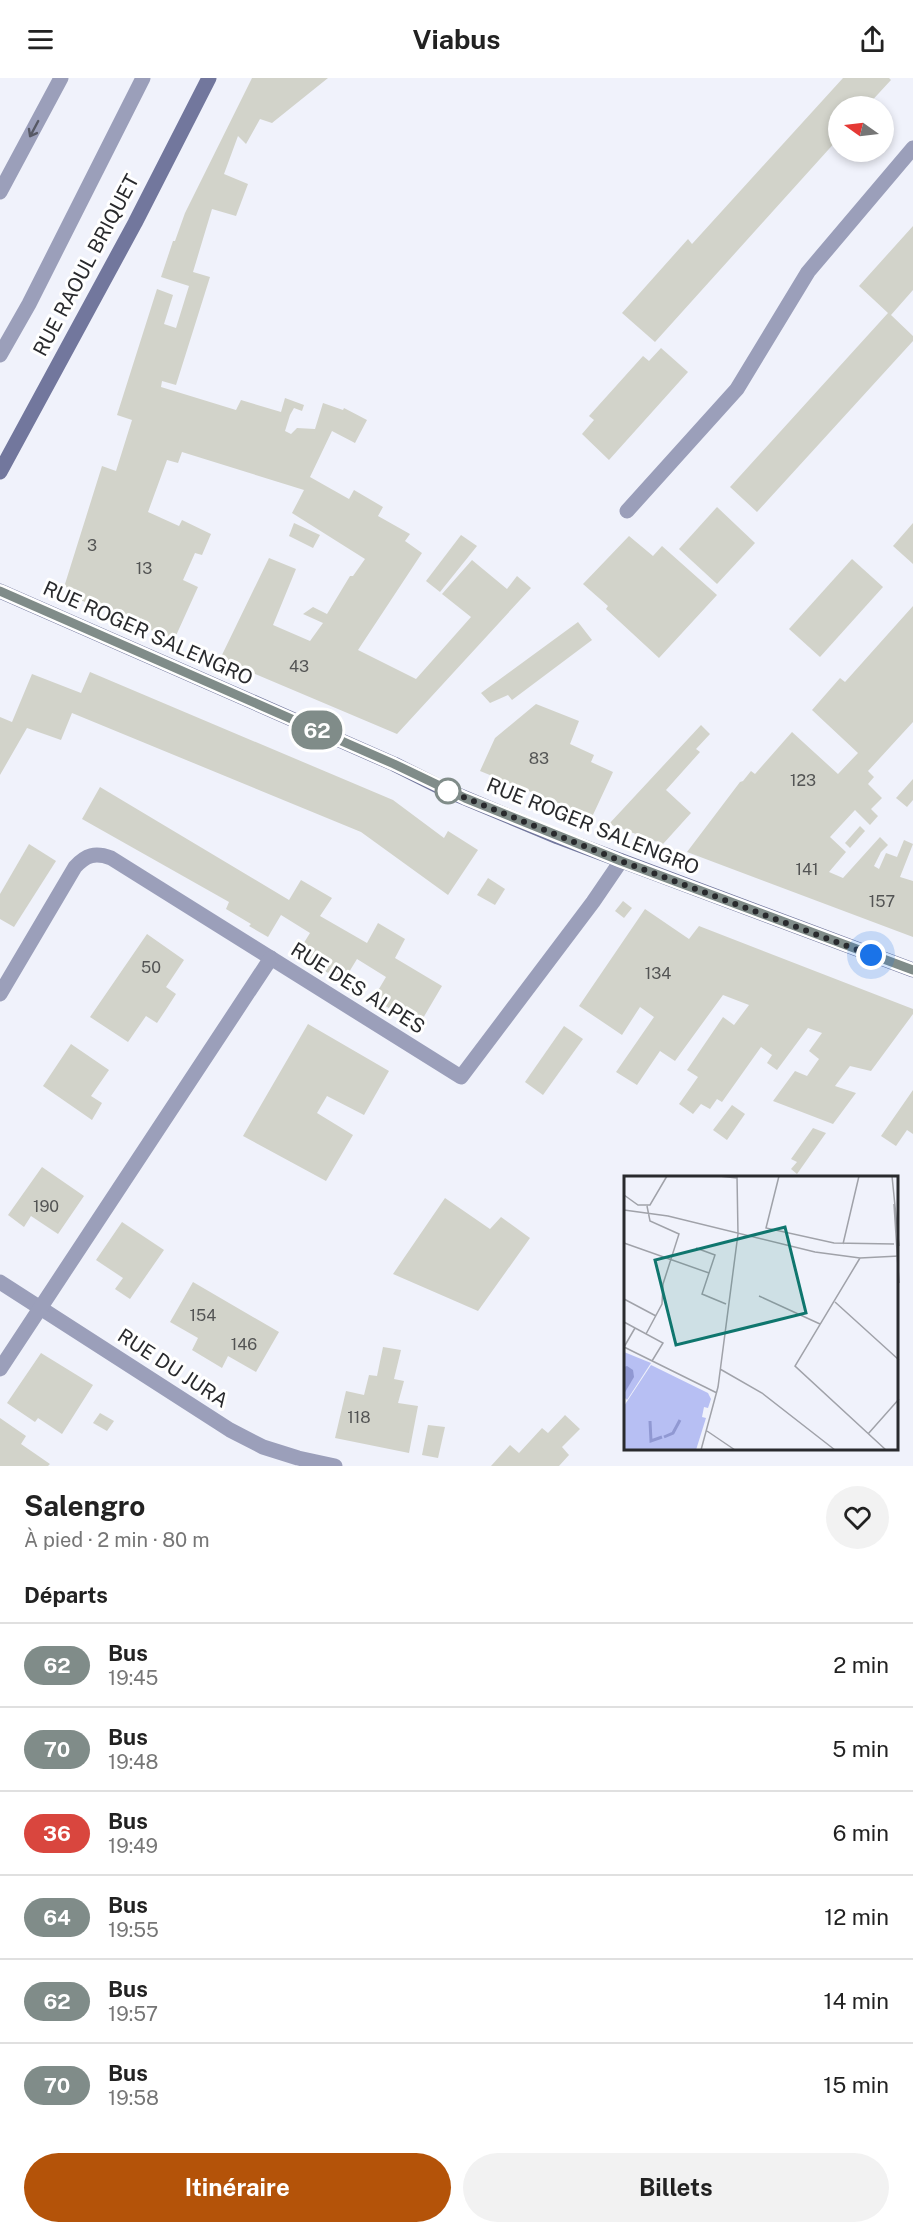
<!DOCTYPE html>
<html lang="fr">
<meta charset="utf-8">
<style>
:root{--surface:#fff;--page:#f2f2f2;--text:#222;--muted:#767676;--line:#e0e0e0;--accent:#b45309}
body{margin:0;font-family:"Public Sans",sans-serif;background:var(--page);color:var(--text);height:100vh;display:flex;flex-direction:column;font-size:22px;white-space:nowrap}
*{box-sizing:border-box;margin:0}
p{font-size:20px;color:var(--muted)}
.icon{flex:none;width:33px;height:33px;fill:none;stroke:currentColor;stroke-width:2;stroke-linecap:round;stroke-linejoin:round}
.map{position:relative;height:1388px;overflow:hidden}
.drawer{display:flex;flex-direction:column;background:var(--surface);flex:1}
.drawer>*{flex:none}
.badge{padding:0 12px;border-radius:20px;font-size:21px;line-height:39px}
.needle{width:39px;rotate:284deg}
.fabs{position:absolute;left:828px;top:18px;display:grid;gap:12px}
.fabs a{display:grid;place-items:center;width:66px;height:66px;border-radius:50%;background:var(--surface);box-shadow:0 3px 9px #0003;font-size:30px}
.you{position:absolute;width:30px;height:30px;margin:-15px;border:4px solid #fff;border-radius:50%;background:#1a73e8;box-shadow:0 0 0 9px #1a73e833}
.map>.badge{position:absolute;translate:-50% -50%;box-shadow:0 0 0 3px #fff}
h2{padding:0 24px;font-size:22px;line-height:54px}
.round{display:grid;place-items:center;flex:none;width:63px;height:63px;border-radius:32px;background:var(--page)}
.head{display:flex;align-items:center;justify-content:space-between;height:102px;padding:0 24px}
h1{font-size:28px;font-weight:700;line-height:45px}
.primary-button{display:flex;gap:12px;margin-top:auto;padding:12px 24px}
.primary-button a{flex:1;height:69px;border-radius:36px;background:var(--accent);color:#fff;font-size:24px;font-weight:700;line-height:69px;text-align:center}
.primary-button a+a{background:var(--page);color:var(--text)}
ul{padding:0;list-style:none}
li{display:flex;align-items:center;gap:18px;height:84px;padding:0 24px;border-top:2px solid var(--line)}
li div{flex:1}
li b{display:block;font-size:22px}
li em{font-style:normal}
li .badge{min-width:66px;font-weight:700;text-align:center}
header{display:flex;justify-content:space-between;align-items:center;height:78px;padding:0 24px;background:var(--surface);font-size:27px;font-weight:700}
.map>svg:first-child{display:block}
.building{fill:#d2d3ca}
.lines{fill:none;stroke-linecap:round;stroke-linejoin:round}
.lane{stroke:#9b9fba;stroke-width:15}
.street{stroke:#9b9fba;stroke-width:15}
.secondary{stroke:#72779d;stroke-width:15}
.oneway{stroke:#575965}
.line-casing{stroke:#fff;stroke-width:14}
.line{stroke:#808c89;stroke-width:9}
.walk{stroke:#292a2d;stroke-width:6;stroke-dasharray:0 10.8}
.stop-dot{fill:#fff;stroke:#808c89;stroke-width:3}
.labels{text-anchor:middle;stroke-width:6;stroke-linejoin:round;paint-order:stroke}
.number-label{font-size:16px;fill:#535454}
.street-label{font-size:20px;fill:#292a2d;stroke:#fff}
.inset-river{fill:none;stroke:#9098d2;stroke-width:3}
.inset-road{fill:none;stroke:#a0a2a9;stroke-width:1.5}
.view{fill:#0f766e;fill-opacity:0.15;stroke:#0f766e;stroke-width:3}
.inset-edge{fill:none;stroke:#292a2d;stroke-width:3}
</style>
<header><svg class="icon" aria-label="menu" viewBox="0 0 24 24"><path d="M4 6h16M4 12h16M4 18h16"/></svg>Viabus<svg class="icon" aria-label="share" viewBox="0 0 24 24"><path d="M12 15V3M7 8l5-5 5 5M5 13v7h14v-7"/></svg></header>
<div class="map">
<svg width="913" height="1388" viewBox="0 0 913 1388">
<rect width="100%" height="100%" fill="#f0f2fb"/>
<g class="building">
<path d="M 252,0 L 328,0 L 272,45 L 260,41 L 246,66 L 238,58 L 224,96 L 248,106 L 236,138 L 212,131 L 193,194 L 210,199 L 176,307 L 162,303 L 161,309 L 236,332 L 241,322 L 281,334 L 285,320 L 304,327 L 302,333 L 294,330 L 290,337 L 285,353 L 291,356 L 297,350 L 315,351 L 323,325 L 343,332 L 344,330 L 367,342 L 355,365 L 332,353 L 310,399 L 349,421 L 354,412 L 383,429 L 378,438 L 410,456 L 405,463 L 422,475 L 358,572 L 416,601 L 471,539 L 442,516 L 472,482 L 507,511 L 517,498 L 531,510 L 397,656 L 220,581 L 269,480 L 296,491 L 273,547 L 310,563 L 323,545 L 303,536 L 313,529 L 327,536 L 350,498 L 353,498 L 365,481 L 292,435 L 304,412 L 182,374 L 178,385 L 167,382 L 148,434 L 179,448 L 182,442 L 211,456 L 202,477 L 195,475 L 183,502 L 198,509 L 174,562 L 71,518 L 65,506 L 102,388 L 116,393 L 132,342 L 117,337 L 157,211 L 173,217 L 164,246 L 176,250 L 189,208 L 161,199 L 173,163 L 175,163 L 185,135 Z"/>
<path d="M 843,0 L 889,0 L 891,2 L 867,28 L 838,28 L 838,61 L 655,264 L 622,235 L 688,161 L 692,166 Z"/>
<path d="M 913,148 L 913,212 L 891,237 L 913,258 L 913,263 L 757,434 L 730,409 L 888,235 L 859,208 Z"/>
<path d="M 661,270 L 688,294 L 609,382 L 582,356 L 594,342 L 589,338 L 643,278 L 649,283 Z"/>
<path d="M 717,429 L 755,465 L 717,506 L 679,471 Z"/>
<path d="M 294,445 L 320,457 L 313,470 L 289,458 Z"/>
<path d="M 913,445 L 913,486 L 893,468 Z"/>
<path d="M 461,457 L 477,468 L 440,514 L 426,503 Z"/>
<path d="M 629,458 L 653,478 L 662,468 L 717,517 L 659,580 L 606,531 L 608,528 L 583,506 Z"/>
<path d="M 852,481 L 883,509 L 820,579 L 789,551 Z"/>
<path d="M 913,528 L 913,644 L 868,693 L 874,699 L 868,706 L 882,720 L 871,731 L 878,738 L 870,747 L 855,732 L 830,759 L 846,774 L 829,794 L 843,800 L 880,759 L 888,767 L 881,774 L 874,788 L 879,791 L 886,775 L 897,779 L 904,762 L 913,766 L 900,799 L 913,803 L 913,859 L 687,774 L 740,704 L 743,703 L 751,693 L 755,696 L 792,654 L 838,696 L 858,675 L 812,632 L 840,600 L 845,604 Z"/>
<path d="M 578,544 L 592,562 L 512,622 L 508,617 L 490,625 L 481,615 Z"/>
<path d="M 90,594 L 393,722 L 444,760 L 448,753 L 478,772 L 448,817 L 361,754 L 72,635 L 61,662 L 27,650 L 0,697 L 0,639 L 12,644 L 32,596 L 81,615 Z"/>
<path d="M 536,626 L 579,643 L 570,666 L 594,677 L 591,684 L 613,694 L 592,739 L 480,693 L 495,660 Z"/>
<path d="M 701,647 L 710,656 L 696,671 L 700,674 L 666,712 L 691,735 L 663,766 L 609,746 Z"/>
<path d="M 913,701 L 913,722 L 907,729 L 896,720 Z"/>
<path d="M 100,709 L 289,822 L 301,802 L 332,820 L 320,838 L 367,865 L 378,845 L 405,861 L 395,880 L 442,908 L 419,947 L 373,921 L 386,899 L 357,881 L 343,904 L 297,876 L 310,855 L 281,837 L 268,859 L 249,848 L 251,846 L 226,831 L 229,824 L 82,741 Z"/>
<path d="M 860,748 L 865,753 L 850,770 L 845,765 Z"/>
<path d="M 29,766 L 56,783 L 14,849 L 0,841 L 0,816 Z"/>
<path d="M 488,800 L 505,811 L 495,827 L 477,817 Z"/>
<path d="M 623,823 L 632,830 L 624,840 L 615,833 Z"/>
<path d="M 645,831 L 689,861 L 699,848 L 913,931 L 913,936 L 871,993 L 850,988 L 835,1008 L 856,1015 L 833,1046 L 773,1023 L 795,993 L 807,998 L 819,981 L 809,973 L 822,955 L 808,950 L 777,992 L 767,985 L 772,977 L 761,969 L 722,1024 L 717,1021 L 710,1031 L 701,1026 L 693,1036 L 679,1026 L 698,999 L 687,992 L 723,939 L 734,947 L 749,927 L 723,917 L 675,983 L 660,973 L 637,1007 L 616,994 L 654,939 L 640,929 L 622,957 L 579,928 Z"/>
<path d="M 147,856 L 184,882 L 166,909 L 176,916 L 167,930 L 157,945 L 146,938 L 128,964 L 90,939 Z"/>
<path d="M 308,946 L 389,993 L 364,1037 L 327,1018 L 317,1035 L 353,1057 L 326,1103 L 243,1058 Z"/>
<path d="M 564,948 L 583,961 L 543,1017 L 525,1004 Z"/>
<path d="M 71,966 L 109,992 L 91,1018 L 102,1025 L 92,1042 L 43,1008 Z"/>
<path d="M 913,1012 L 913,1056 L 907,1052 L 896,1068 L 881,1058 Z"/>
<path d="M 732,1027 L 745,1036 L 727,1062 L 713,1052 Z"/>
<path d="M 813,1050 L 826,1055 L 797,1096 L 791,1091 L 797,1084 L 791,1081 Z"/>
<path d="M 42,1089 L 84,1118 L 58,1156 L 31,1138 L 24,1149 L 8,1137 Z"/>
<path d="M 445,1120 L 490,1151 L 501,1139 L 530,1160 L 478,1233 L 393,1196 Z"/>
<path d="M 122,1144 L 164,1172 L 130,1221 L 115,1211 L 123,1200 L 96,1182 Z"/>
<path d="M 193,1204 L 279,1254 L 256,1294 L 228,1278 L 222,1290 L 192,1272 L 198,1260 L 170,1244 Z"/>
<path d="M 383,1269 L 401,1272 L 394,1301 L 404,1303 L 398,1325 L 418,1328 L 409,1375 L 335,1360 L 346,1313 L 364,1317 L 369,1297 L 377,1298 Z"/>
<path d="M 41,1275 L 93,1307 L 62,1356 L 38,1340 L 35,1344 L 7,1325 Z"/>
<path d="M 100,1335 L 114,1343 L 107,1353 L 93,1345 Z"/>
<path d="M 565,1337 L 580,1351 L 562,1369 L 569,1377 L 559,1388 L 491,1388 L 510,1367 L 519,1375 L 542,1350 L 548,1355 Z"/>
<path d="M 0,1340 L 26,1358 L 21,1366 L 50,1386 L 48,1388 L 0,1388 Z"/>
<path d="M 428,1347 L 445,1349 L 438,1380 L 422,1377 Z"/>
</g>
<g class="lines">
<path class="lane" d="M 0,277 L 29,226 L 143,0"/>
<g class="street">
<path d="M 0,114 L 61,0"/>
<path d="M 627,433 L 737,311 L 808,194 L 913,70"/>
<path d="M 0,916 L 75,789 C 86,777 95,774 111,780 L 461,999 L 593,824 L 621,783"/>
<path d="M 0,1204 L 230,1352 L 263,1369 L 298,1380 L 335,1388"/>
<path d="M 0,1291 L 271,880"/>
</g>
<g class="secondary">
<path d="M 0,394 L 135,145 L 209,0"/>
<path d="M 0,513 L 394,686 L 446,712 L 558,759 L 913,892"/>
</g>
</g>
<defs><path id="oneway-shaft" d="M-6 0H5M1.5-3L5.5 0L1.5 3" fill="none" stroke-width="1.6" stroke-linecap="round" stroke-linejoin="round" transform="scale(1.5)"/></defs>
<use class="oneway" href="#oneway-shaft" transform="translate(34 51) rotate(118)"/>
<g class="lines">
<g class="line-casing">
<path id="line" d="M 0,513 L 394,686 L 465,720 L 621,783 L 913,892"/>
</g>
<use href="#line" class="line"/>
<path class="walk" d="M 448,713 L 446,712 L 621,783 L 871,877"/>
</g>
<circle class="stop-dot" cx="448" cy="713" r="12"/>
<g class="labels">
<g class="number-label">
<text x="92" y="473">3</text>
<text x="144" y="496">13</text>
<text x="299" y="594">43</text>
<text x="539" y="686">83</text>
<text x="803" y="708">123</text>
<text x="807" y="797">141</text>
<text x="882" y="829">157</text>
<text x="151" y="895">50</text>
<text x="658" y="901">134</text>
<text x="46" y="1134">190</text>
<text x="203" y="1243">154</text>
<text x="244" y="1272">146</text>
<text x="359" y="1345">118</text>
</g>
<g class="street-label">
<text transform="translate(86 187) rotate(-62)" y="7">RUE RAOUL BRIQUET</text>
<text transform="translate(148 555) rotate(24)" y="7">RUE ROGER SALENGRO</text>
<text transform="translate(593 748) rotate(22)" y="7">RUE ROGER SALENGRO</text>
<text transform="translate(358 910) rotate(32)" y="7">RUE DES ALPES</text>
<text transform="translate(173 1290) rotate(33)" y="7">RUE DU JURA</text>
</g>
</g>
<g transform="translate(624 1098)">
<rect width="274" height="274" fill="#f0f2fb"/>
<path d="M 27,189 L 84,217 L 87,223 L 84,232 L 80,231 L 78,241 L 82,242 L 72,274 L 0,274 L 0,230 Z" fill="#b7bff3"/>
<path d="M 0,176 L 27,187 L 3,224 L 0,221 Z" fill="#b7bff3"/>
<path d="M 3,190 L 9,194 L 10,201 L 0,218 L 0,191 Z" fill="#9098d2"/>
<path class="inset-river" d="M 26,245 L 27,265 L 38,261M 40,261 L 49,257 L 56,244"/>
<path class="inset-road" d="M 95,0 L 113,2M 155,0 L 142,52 L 210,67 L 270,68M 268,0 L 275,70M 0,19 L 14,29 L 26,29 L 43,0M 270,28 L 275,107M 0,34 L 44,40 L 191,76 L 236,82 L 275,80M 0,67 L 85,97M 219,68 L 235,0M 72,72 L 91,79 L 78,118 L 102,128M 236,82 L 171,190 L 262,274M 135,120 L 196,148M 0,123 L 32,140M 211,126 L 275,184M 0,146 L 39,167 L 28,185M 22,158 L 38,128 L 39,108 L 55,58 L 26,45 L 23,30M 0,171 L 93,217M 0,171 L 11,152M 96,193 L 138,217 L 211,274M 83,255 L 111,274M 244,258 L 275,223M 77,274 L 94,211 L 114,58 L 113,0"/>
<path class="view" d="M 161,51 L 182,137 L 52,169 L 31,84 Z"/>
<rect width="274" height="274" class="inset-edge"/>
</g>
</svg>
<div class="fabs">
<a><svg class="needle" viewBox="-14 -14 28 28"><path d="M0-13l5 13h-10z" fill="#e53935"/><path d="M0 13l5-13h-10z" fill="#767676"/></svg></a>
</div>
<div class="you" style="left:871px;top:877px"></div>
<b class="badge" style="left:317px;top:652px;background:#808c89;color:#fff">62</b>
</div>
<section class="drawer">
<div class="head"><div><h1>Salengro</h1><p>À pied · 2 min · 80 m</p></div><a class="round"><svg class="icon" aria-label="heart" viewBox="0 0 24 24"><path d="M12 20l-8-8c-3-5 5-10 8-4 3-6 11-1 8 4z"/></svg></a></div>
<h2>Départs</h2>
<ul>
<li><span class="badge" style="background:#808c89;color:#fff">62</span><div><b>Bus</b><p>19:45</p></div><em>2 min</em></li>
<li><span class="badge" style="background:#808c89;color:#fff">70</span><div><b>Bus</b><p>19:48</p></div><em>5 min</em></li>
<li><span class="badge" style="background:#d9463e;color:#fff">36</span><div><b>Bus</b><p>19:49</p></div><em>6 min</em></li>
<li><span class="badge" style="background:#808c89;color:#fff">64</span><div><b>Bus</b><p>19:55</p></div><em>12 min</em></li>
<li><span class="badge" style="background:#808c89;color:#fff">62</span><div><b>Bus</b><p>19:57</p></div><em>14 min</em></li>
<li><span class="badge" style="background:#808c89;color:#fff">70</span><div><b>Bus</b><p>19:58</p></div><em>15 min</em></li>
</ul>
<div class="primary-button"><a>Itinéraire</a><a>Billets</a></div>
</section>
